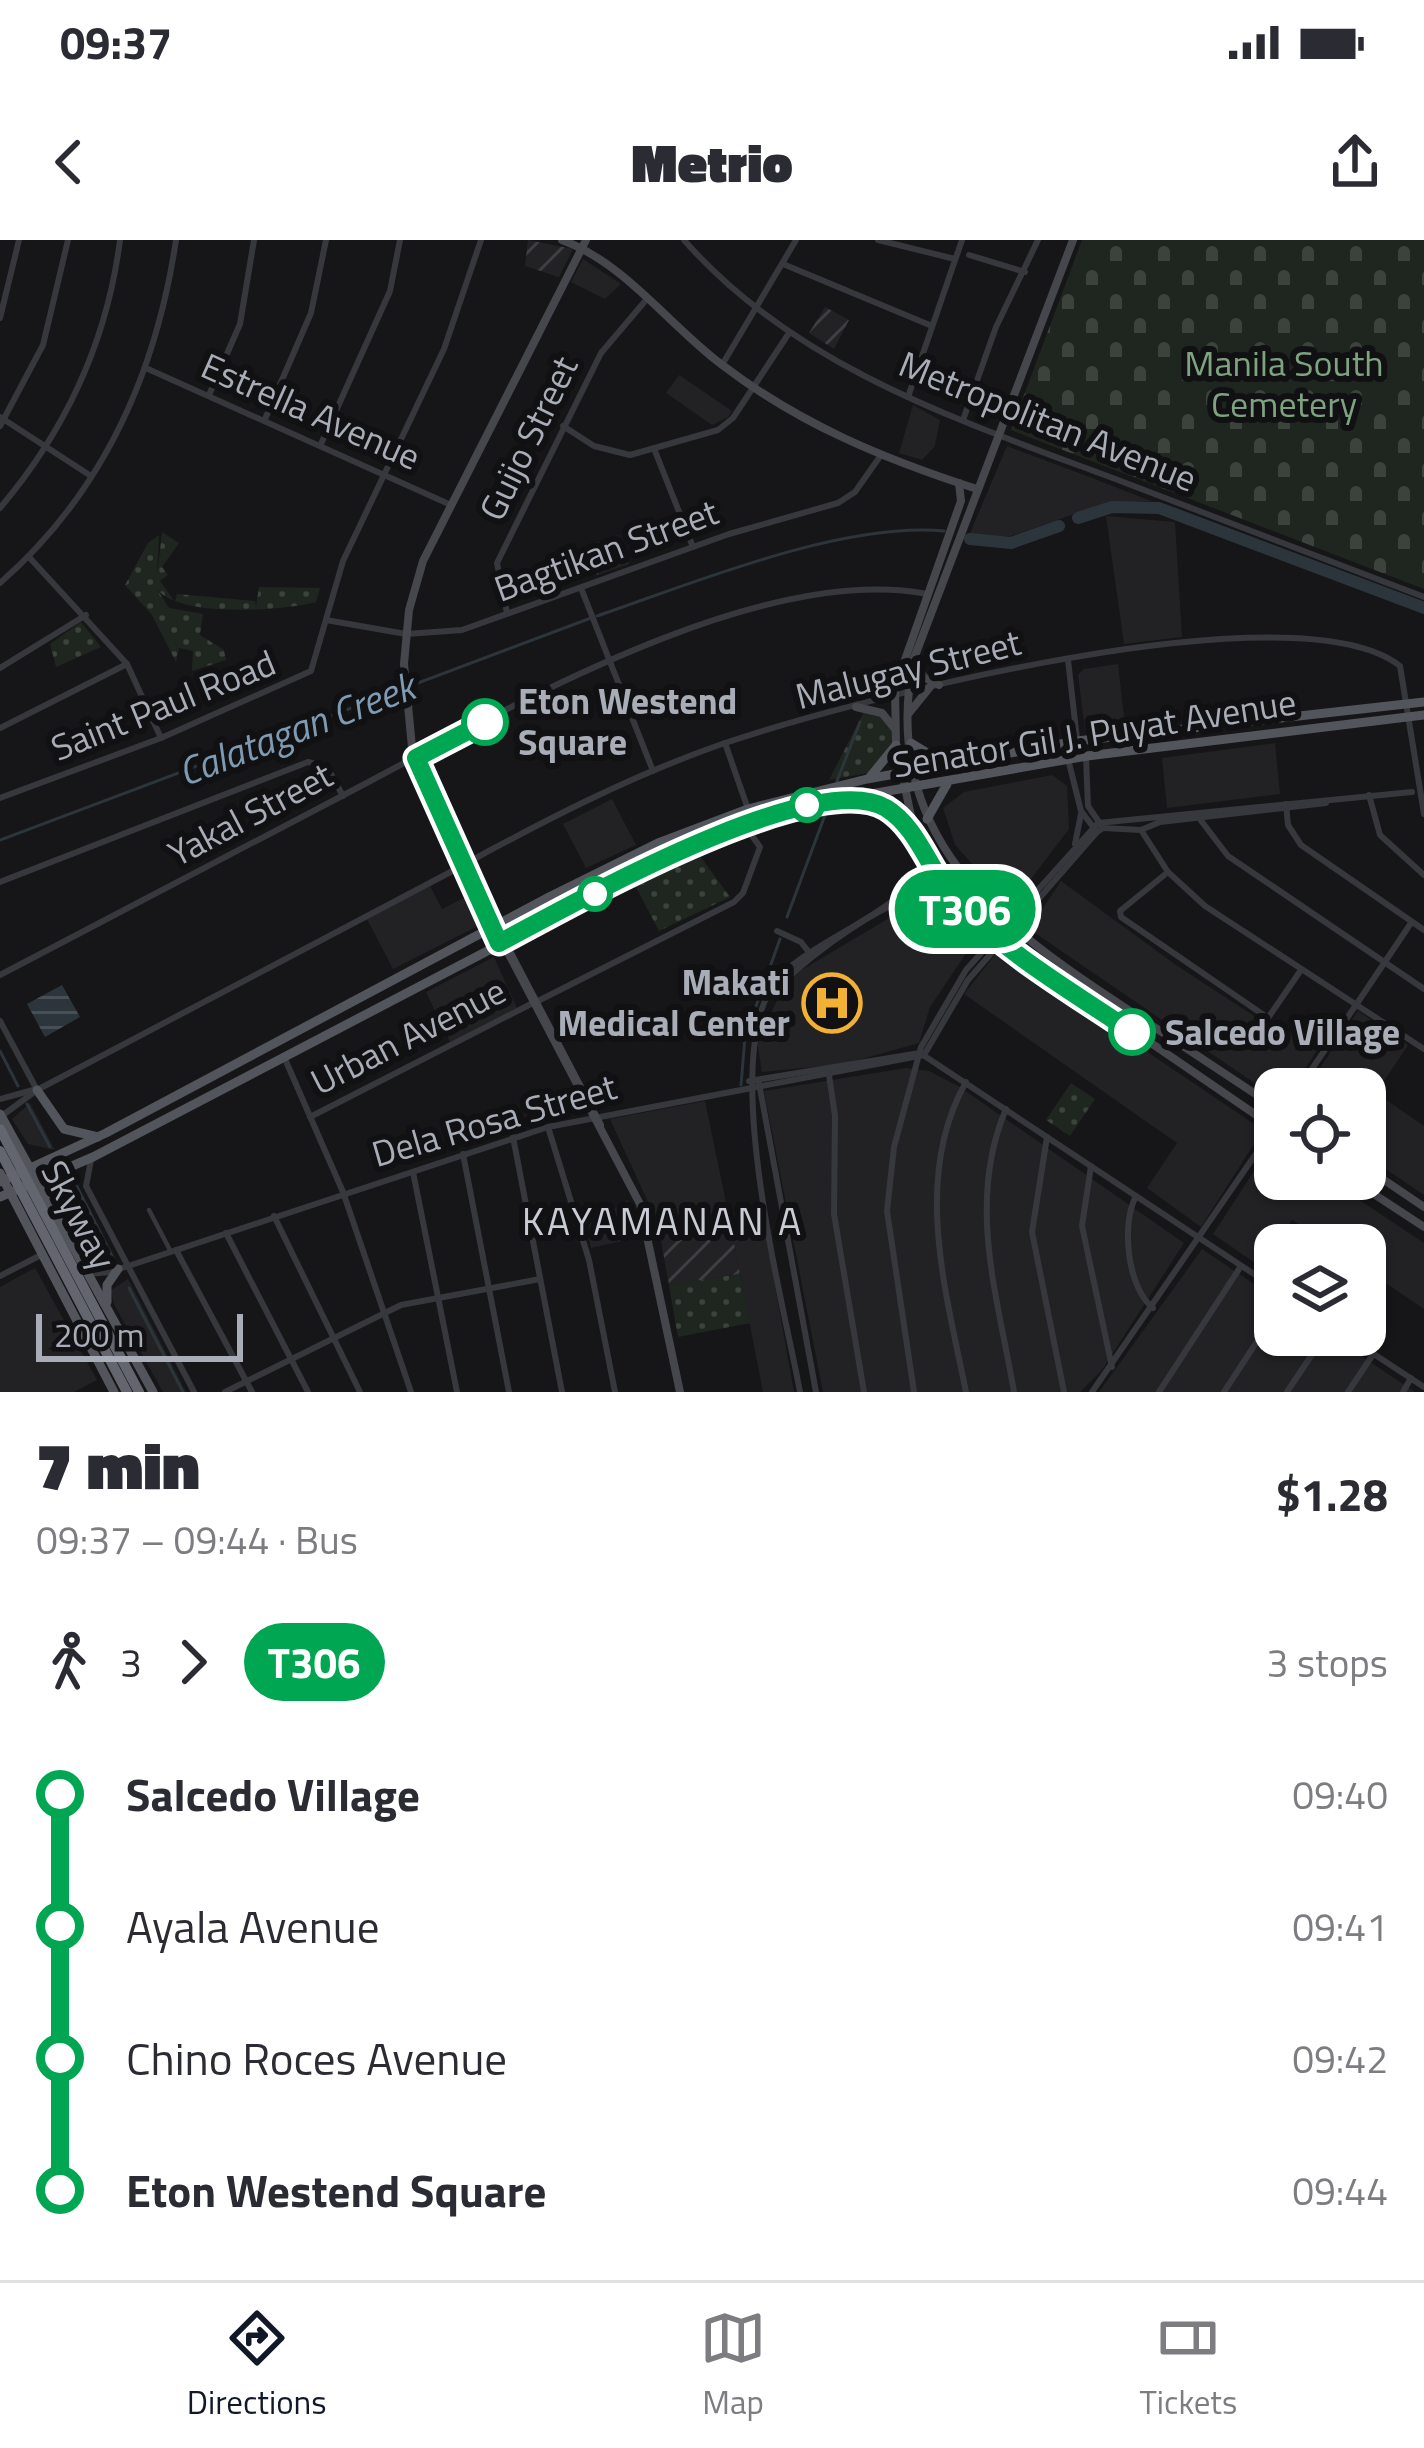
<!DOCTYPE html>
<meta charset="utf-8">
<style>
:root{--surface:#fff;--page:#f2f2f3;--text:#2b2b33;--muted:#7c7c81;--line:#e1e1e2;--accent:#111827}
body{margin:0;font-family:"Titillium Web",sans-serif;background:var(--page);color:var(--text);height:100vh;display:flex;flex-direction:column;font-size:45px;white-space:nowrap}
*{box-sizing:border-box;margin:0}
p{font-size:39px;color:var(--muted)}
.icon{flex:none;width:66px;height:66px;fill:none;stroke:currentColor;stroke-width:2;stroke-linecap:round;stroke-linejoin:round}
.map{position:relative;height:1152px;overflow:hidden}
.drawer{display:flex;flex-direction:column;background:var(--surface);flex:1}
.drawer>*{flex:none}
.badge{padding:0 24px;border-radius:39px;font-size:42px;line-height:78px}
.controls{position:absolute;left:1254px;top:828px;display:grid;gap:24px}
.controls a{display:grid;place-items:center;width:132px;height:132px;border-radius:24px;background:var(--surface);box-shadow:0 3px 9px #0004;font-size:60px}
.scale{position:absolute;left:36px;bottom:30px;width:207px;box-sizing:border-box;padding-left:12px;border:6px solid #a8adb8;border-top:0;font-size:33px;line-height:42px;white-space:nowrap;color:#a8adb8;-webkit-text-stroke:9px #111113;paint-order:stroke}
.map>.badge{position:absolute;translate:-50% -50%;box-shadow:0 0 0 6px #fff}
.legs{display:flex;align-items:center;gap:18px;height:132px;padding:0 36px;font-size:39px}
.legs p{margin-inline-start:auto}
.overview{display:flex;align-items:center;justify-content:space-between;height:204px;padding:0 36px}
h1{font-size:66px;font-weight:800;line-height:90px}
ul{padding:0 36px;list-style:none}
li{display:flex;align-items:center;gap:42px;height:132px;font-size:45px}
li i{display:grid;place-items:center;width:18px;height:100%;margin:0 15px;background:currentColor}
li i::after{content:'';width:30px;height:30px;margin:-15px;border:9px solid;border-radius:50%;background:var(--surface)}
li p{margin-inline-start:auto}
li:first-child i{background:linear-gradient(#0000 50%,currentColor 0)}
li:last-child i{background:linear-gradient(currentColor 50%,#0000 0)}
.status{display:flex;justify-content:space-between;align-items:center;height:84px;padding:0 60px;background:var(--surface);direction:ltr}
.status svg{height:33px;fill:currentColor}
header{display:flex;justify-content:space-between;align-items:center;height:156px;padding:0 36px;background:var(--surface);font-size:54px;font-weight:800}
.menu{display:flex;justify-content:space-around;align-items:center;height:168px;border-top:3px solid var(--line);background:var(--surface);font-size:33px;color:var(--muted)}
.menu a{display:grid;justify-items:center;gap:6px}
.menu .on{color:var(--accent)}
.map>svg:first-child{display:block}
.built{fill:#222225}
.industrial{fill:url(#industrial-furrows)}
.grass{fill:url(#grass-dots)}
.cemetery{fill:url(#cemetery-stones)}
.water{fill:url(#water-rules)}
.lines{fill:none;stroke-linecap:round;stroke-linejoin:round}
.stream{stroke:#2c353c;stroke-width:3}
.river{stroke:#2c353c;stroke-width:12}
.pedestrian{stroke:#37383d;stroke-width:4.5}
.minor{stroke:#37383d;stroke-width:6}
.tertiary{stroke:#37383d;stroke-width:6}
.secondary{stroke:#45474d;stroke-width:8}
.primary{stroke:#53555c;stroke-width:9}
.motorway-bridge{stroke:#63666e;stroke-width:10}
.line-1-casing{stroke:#fff;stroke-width:27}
.line-1{stroke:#00a651;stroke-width:18}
.stop-1-dot{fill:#fff;stroke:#00a651;stroke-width:6}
.labels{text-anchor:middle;stroke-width:12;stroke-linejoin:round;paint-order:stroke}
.park-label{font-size:36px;fill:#7fa381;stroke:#111113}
.street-label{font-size:36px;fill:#a8adb8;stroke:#111113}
.stop-label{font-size:36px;font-weight:bold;fill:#a8adb8;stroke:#111113;text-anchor:start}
.poi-label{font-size:36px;font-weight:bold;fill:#a8adb8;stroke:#111113;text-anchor:end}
.water-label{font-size:39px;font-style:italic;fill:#7f9bb3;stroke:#111113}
.neighbourhood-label{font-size:39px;letter-spacing:3px;fill:#c9ccd4;stroke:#111113}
</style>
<div class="status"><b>09:37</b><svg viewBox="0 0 49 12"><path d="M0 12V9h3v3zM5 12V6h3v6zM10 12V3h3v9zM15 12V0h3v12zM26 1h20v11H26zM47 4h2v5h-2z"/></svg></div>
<header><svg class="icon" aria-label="back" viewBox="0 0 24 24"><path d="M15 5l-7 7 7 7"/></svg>Metrio<svg class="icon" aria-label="share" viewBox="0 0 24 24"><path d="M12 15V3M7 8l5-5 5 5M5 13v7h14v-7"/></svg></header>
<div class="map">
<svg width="1424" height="1152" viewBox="0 0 1424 1152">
<defs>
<pattern id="industrial-furrows" width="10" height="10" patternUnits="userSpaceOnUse" patternTransform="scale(3)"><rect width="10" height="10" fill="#222225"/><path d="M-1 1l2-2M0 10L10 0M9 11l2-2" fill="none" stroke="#3f3f43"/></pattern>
<pattern id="grass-dots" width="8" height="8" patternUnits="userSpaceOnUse" patternTransform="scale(3)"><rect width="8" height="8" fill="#1e261f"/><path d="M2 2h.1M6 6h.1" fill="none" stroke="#3c433d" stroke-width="1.8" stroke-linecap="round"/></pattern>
<pattern id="cemetery-stones" width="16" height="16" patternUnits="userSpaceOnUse" patternTransform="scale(3)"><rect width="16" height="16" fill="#1e261f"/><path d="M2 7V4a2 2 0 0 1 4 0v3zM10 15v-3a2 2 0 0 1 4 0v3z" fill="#3c433d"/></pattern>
<pattern id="water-rules" width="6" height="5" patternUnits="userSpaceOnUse" patternTransform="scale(3)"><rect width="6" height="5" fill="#2c353c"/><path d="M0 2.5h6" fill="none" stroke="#485056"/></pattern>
</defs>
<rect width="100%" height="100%" fill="#161618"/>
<g class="built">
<path d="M 583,19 L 621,44 L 605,59 L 571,42 Z"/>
<path d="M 679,135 L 732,171 L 728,177 L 712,185 L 666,153 Z"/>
<path d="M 913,165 L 940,180 L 935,206 L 922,220 L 899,213 Z"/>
<path d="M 1007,206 L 1087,236 L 1151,261 L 1103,264 L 1011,296 L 984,298 L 970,293 Z"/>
<path d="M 1106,276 L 1175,282 L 1182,397 L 1124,404 Z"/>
<path d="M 1118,424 L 1125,486 L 1085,490 L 1078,435 L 1084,429 Z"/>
<path d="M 1275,503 L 1280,554 L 1167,568 L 1162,518 Z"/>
<path d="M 1052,535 L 1067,546 L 1069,589 L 1018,656 L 1003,658 L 955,605 L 943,568 L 964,552 Z"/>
<path d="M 612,559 L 636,605 L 586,628 L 563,584 Z"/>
<path d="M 1061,641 L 1176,725 L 1271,787 L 1275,782 L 1318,809 L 1292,849 L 1275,849 L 1275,857 L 1029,689 Z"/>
<path d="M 430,646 L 442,669 L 470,655 L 484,683 L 393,729 L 367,679 Z"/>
<path d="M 913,664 L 931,667 L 967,700 L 969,709 L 930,767 L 919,803 L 844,824 L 762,832 L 757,802 L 788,738 Z"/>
<path d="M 998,711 L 1263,890 L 1201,987 L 1147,948 L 1177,903 L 964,754 Z"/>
<path d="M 494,717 L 517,768 L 450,802 L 426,752 Z"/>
<path d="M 1358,771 L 1408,805 L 1376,853 L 1424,886 L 1424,955 L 1365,915 L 1365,849 L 1306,849 Z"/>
<path d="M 906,828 L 929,831 L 960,847 L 1184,1003 L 1102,1130 L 1080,1152 L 823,1152 L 764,851 Z"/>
<path d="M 569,847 L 573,871 L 531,886 L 523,871 Z"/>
<path d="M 705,861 L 728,972 L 658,984 L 610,879 Z"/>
<path d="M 30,863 L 55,910 L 28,904 L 12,879 Z"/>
<path d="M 1273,902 L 1275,939 L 1328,939 L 1424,1003 L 1424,1069 L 1365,1029 L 1365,1005 L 1330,1005 L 1292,980 L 1261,1027 L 1213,994 Z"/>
<path d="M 628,960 L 640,997 L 591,1008 L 586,985 Z"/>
<path d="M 761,967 L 794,1152 L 763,1152 L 728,973 Z"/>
<path d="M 1202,1009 L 1275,1058 L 1275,1095 L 1330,1095 L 1415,1152 L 1099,1152 Z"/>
<path d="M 35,1028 L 97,1140 L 74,1152 L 0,1152 L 0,1047 Z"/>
<path d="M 128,1039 L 186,1152 L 163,1152 L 115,1066 L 110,1051 Z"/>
</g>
<g class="industrial">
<path d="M 528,0 L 573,9 L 559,37 L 525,26 Z"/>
<path d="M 825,67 L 849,80 L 834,109 L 809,93 Z"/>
<path d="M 619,295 L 629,324 L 597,335 L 584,307 Z"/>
<path d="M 728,973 L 740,1034 L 669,1045 L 658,984 Z"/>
</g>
<g class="grass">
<path d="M 162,292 L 179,303 L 162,327 L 168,335 L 160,341 L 175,362 L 177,354 L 255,361 L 256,366 L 259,347 L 320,348 L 316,362 C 283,371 179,378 157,349 L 169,368 L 203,374 L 200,395 L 224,410 L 226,420 L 192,431 L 193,411 L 179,408 L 176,422 L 152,375 L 125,345 L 148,303 L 159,295 L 157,337 Z"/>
<path d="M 81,382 L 101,407 L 56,427 L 50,404 Z"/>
<path d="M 865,470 C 888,474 891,482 896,504 L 880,531 L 829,540 Z"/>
<path d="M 700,616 L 730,657 L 659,691 L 635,645 Z"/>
<path d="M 1071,843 L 1095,859 L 1070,896 L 1046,880 Z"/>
<path d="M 740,1034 L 750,1083 L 678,1097 L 669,1045 Z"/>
</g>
<path class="cemetery" d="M 1082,0 L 1424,0 L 1424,349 L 1011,190 Z"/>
<path class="water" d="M 62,745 L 80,777 L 45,797 L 27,764 Z"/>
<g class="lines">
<g class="stream">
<path d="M 597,376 C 696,342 841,282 944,291"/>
<path d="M 837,541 L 860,482"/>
<path d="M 0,600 L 591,378"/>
<path d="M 787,677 L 828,567"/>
<path d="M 0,811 L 18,846"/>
<path d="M 741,845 L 745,797 L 780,699"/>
<path d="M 27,864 L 50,907"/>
<path d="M 75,943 L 113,1018"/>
<path d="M 129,1048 L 183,1152"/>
</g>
<g class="river">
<path d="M 1078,278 L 1112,267 L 1159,268 L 1424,368"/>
<path d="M 970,299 L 1011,303 L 1059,286"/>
</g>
<path class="pedestrian" d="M 149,970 L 171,1012"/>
<g class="minor">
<path d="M 878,0 L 955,19"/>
<path d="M 969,15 L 1025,32"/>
<path d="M 783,24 L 932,86"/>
<path d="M 0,78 L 19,0"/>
<path d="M 209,155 L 240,84 L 254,0"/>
<path d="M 908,157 L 962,0"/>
<path d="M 0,177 L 91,236"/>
<path d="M 265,179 L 311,73 L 326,0"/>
<path d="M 963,180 L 996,87 L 1038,0"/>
<path d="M 0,186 L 43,105 L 68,0"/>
<path d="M 563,186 L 594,206 L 630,215 L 718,190 L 733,178 L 789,93"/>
<path d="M 321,204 L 390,51 L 400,0"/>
<path d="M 655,211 L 693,307"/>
<path d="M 0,268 C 66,190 107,102 120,0"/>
<path d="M 29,317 L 127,424 L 161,498"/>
<path d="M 581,348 L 653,531"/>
<path d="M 507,373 L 497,323 L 601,113 L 646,60"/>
<path d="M 326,380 L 406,394"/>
<path d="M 0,428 L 86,375"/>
<path d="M 0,488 L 127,424"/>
<path d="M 725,503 L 748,569"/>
<path d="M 1068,519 L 1081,571 L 1097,592 L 1103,588 L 1088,566 L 1086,517"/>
<path d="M 1369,555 L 1380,595 L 1424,635"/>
<path d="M 0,558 L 161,498 L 311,431 L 343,321 L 444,109 L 481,0"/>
<path d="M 1286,564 L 1288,585 L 1301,605 L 1424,690"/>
<path d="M 1199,578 L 1228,616 L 1424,749"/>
<path d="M 1075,604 L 1081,574"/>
<path d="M 1168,632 L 1120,671 L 1121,677 L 1268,778 L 1301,730"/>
<path d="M 0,642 L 308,522 L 327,527 L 343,556"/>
<path d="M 777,691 L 801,702 L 811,715"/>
<path d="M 538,761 L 734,662 L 743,653 L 760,607 L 745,586"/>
<path d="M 1356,765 L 1411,683"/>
<path d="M 829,835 L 835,876 L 834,974 L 864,1152"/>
<path d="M 1006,869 C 966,963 998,1057 1014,1152"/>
<path d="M 310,877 L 531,764"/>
<path d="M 548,887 L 589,1020 L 615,1152"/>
<path d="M 513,897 L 562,1152"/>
<path d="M 1047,897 L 1032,992 L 1064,1152"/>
<path d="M 463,914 L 509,1152"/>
<path d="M 91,920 L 86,946 L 194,1152"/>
<path d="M 1091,926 L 1082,986 L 1112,1127"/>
<path d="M 413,932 L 457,1152"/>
<path d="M 1136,956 C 1121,984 1127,1047 1153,1068"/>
<path d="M 274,976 L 360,1152"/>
<path d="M 226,993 L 308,1152"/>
<path d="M 176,1010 L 252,1152"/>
<path d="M 225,1152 L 401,1065 L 540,1039"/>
<path d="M 966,1152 C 946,1052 912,937 966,842"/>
<path d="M 1159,1152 L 1241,1026"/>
<path d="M 1287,1152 L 1325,1095"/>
<path d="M 1348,1152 L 1374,1113"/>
<path d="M 1403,1152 L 1411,1138"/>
</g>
<g class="tertiary">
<path d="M 684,0 C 796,128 963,182 1118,240 C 1220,279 1322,318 1424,357"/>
<path d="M 722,125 L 796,0"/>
<path d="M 148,129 L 451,265"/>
<path d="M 0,343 C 103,253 156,134 176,0"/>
<path d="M 406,394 L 462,390 L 729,294 L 838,263 L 855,252 L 881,215"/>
<path d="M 1068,420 L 1077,499"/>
<path d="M 1103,588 L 1141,590 L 1160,582 L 1326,563"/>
<path d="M 1141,590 L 1168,632 L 1205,666 L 1424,809"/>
<path d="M 465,624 C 547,579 633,535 722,504 C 848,461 1295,344 1400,426 L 1424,574"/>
<path d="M 0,735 C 114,675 227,616 340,557 C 492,478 754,321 927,354"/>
<path d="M 773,751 C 817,709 884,659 944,646"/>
<path d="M 0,781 L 37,850"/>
<path d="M 924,815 L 968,740 L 1097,592"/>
<path d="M 285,819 L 343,952 L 411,1152"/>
<path d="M 749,841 L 920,813 L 1275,1048"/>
<path d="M 759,843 L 816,1152"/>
<path d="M 1298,849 L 1356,765"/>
<path d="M 0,859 L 33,850"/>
<path d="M 3,875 L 37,850 L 460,627"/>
<path d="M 88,1034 L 110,1032 L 548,887 L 924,815"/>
<path d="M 0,1036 L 41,1015"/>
<path d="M 1345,1095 L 1424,1147"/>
<path d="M 800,1152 C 784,1063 712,799 783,733 C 827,694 897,673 928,624"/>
<path d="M 914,1152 L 887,971 L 894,907 L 921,807 L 966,730 L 1098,583 L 1412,552"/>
<path d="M 1092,1152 L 1275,886"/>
<path d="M 1224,1152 L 1275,1074"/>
</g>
<g class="secondary">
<path d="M 562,0 C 625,23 668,84 721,124 C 799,184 884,219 977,249"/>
<path d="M 586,0 L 423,321 L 409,370 L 404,424 L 412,507 L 440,579 L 600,885"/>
<path d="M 1073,0 L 913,421 C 881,593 993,682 1121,765 C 1173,799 1224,833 1275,867"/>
<path d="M 959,243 L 961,261 L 895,448 L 896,504 L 916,600 L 944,646 L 995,696 L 1275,888"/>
<path d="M 914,423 L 925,438 L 939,445"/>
<path d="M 856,467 L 882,473 L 895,489"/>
<path d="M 909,473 L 930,447"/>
<path d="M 460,621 L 640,964 L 680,1152"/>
<path d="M 1365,927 L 1424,967"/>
<path d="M 1351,939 L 1424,987"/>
</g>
<g class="primary">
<path d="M 911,503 L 944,523"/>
<path d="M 870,537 L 896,505"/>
<path d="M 860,559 L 889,570 L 916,600"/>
<path d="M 927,579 L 947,544"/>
<path d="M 37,850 L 64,889 L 98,897"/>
<path d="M 0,874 L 153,1152"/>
<path d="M 0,933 L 114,1152"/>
<path d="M 0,942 L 106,893 L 551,656 L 658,603 L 748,569 L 867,539 L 1077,501 L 1424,462"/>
<path d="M 0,957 L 93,917 L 667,617 L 762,579 L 831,561 L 1087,516 L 1424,475"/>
<path d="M 51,963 L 52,947 L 66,931"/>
<path d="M 107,1062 L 107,1045 L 118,1029"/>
</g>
<g class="motorway-bridge">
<path d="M 0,889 L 139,1152"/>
<path d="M 0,911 L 127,1152"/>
</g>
</g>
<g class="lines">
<g class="line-1-casing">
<path id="line-1" d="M 485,482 L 416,518 L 499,703 C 571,665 814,526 886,568 C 920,589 930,634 957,662 C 1007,714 1073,752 1132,792"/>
</g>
<use href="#line-1" class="line-1"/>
</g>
<defs>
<g id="hospital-ring" transform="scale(3)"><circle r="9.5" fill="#111113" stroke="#f2b134" stroke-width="1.5"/><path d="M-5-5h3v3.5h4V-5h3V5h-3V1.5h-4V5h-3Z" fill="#f2b134"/></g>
</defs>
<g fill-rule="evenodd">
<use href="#hospital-ring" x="832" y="763"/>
</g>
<g class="stop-1-dot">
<circle cx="485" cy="482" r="21"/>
<circle cx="807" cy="565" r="15"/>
<circle cx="595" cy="654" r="15"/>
<circle cx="1132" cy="792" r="21"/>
</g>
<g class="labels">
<g class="park-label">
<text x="1284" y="136">Manila South<tspan x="1284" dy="41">Cemetery</tspan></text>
</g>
<g class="street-label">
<text transform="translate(311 171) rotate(24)" y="13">Estrella Avenue</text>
<text transform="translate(1048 181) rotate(22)" y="13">Metropolitan Avenue</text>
<text transform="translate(528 198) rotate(-64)" y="13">Guijo Street</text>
<text transform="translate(606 310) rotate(-20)" y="13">Bagtikan Street</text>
<text transform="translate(908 429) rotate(-14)" y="13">Malugay Street</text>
<text transform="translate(163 465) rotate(-22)" y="13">Saint Paul Road</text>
<text transform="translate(1094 493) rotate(-9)" y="13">Senator Gil J. Puyat Avenue</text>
<text transform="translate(250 574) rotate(-28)" y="13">Yakal Street</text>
<text transform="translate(408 796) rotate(-27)" y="13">Urban Avenue</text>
<text transform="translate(494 880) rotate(-16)" y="13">Dela Rosa Street</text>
<text transform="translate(79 975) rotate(62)" y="13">Skyway</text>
</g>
<g class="stop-label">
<text x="518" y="474">Eton Westend<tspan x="518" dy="41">Square</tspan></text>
<text x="1165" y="805">Salcedo Village</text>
</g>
<g class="poi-label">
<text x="790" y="755">Makati<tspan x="790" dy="41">Medical Center</tspan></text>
</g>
<g class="water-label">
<text transform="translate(296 489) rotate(-21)" y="14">Calatagan Creek</text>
</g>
<g class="neighbourhood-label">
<text x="663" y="995">KAYAMANAN A</text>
</g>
</g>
</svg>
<div class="controls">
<a><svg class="icon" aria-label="locate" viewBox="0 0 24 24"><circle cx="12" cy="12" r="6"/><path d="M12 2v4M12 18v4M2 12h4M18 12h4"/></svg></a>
<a><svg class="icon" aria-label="layers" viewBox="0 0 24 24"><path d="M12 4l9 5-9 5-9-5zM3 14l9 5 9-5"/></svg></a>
</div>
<div class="scale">200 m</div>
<b class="badge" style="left:965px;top:669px;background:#00a651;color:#fff">T306</b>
</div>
<section class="drawer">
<div class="overview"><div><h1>7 min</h1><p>09:37 – 09:44 · Bus</p></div><b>$1.28</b></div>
<div class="legs"><svg class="icon" aria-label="walk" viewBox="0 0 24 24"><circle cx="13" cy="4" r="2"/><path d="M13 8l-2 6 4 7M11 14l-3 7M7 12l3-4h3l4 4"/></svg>3<svg class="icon" aria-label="forward" viewBox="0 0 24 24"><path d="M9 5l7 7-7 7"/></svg><b class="badge" style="background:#00a651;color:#fff">T306</b><p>3 stops</p></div>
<ul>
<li><i style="color:#00a651"></i><b>Salcedo Village</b><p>09:40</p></li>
<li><i style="color:#00a651"></i><span>Ayala Avenue</span><p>09:41</p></li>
<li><i style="color:#00a651"></i><span>Chino Roces Avenue</span><p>09:42</p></li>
<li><i style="color:#00a651"></i><b>Eton Westend Square</b><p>09:44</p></li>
</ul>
</section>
<nav class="menu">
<a class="on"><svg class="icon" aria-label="directions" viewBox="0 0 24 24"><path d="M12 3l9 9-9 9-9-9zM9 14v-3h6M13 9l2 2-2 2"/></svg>Directions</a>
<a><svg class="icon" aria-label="map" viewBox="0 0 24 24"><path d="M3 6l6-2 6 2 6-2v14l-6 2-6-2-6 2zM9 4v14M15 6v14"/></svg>Map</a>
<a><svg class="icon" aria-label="tickets" viewBox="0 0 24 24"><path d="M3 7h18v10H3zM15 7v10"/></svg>Tickets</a>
</nav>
